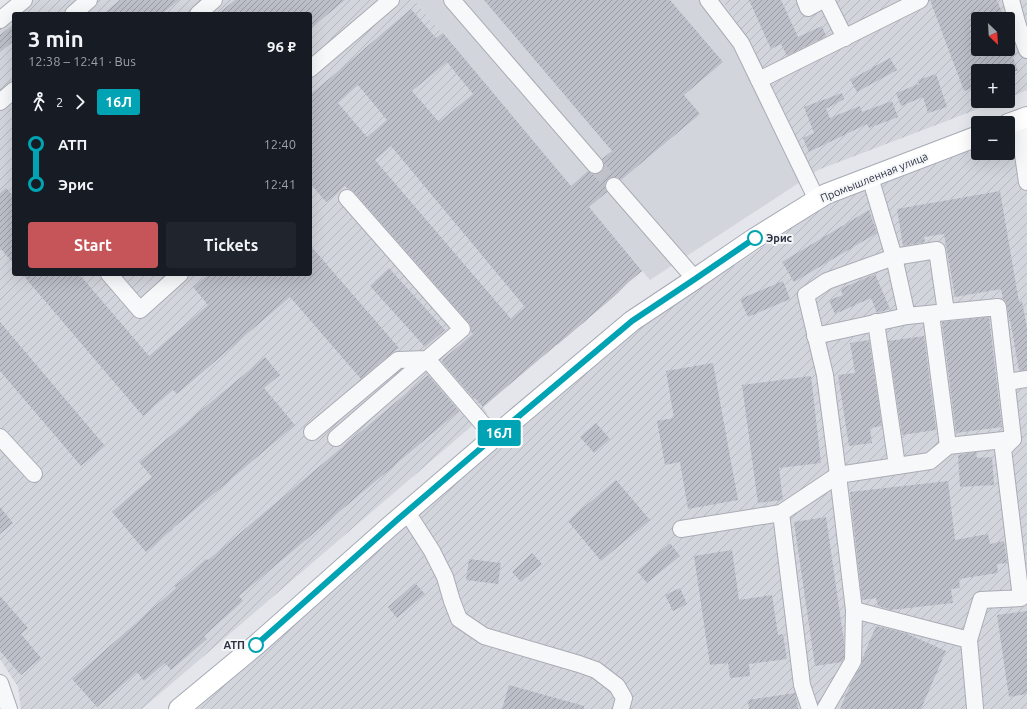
<!DOCTYPE html>
<meta charset="utf-8">
<style>
:root{--surface:#171b24;--page:#20242c;--text:#f1f3f6;--muted:#9ea1a6;--accent:#c55558}
body{margin:0;font-family:Ubuntu,sans-serif;background:var(--page);color:var(--text);height:100vh;display:flex;flex-direction:column;font-size:15px;white-space:nowrap}
*{box-sizing:border-box;margin:0}
p{font-size:13px;color:var(--muted)}
.icon{flex:none;width:22px;height:22px;fill:none;stroke:currentColor;stroke-width:2;stroke-linecap:round;stroke-linejoin:round}
.map{position:relative;flex:1;overflow:hidden}
.details{position:absolute;left:12px;top:12px;width:300px;height:264px;display:flex;flex-direction:column;background:var(--surface);border-radius:4px;box-shadow:0 4px 16px #0002}
.details>*{flex:none}
.badge{padding:0 8px;border-radius:3px;font-size:14px;line-height:26px}
.needle{width:26px;rotate:155deg}
.fabs{position:absolute;left:971px;top:12px;display:grid;gap:8px}
.fabs a{display:grid;place-items:center;width:44px;height:44px;border-radius:4px;background:var(--surface);box-shadow:0 4px 16px #0002;font-size:20px}
.map>.badge{position:absolute;translate:-50% -50%;box-shadow:0 0 0 2px #fff}
.legs{display:flex;align-items:center;gap:6px;height:44px;padding:0 16px;font-size:13px}
.legs p{margin-inline-start:auto}
.summary{display:flex;align-items:center;justify-content:space-between;height:68px;padding:0 16px}
h1{font-size:22px;font-weight:700;line-height:30px}
.cta{display:flex;gap:8px;margin-top:auto;padding:8px 16px}
.cta a{flex:1;height:46px;border-radius:4px;background:var(--accent);color:#fff;font-size:16px;font-weight:700;line-height:46px;text-align:center}
.cta a+a{background:var(--page);color:var(--text)}
ul{padding:0 16px;list-style:none}
li{display:flex;align-items:center;gap:14px;height:40px;font-size:15px}
li i{display:grid;place-items:center;width:6px;height:100%;margin:0 5px;background:currentColor}
li i::after{content:'';width:10px;height:10px;margin:-5px;border:3px solid;border-radius:50%;background:var(--surface)}
li p{margin-inline-start:auto}
li:first-child i{background:linear-gradient(#0000 50%,currentColor 0)}
li:last-child i{background:linear-gradient(currentColor 50%,#0000 0)}
.map>svg:first-child{display:block}
.built{fill:#d3d5dd}
.industrial{fill:url(#industrial-furrows);fill-rule:evenodd}
.building{fill:url(#building-hatch);fill-rule:evenodd}
.lines{fill:none;stroke-linecap:round;stroke-linejoin:round}
.minor-tunnel{stroke:#c0c2c9;stroke-width:16;stroke-dasharray:16 8;stroke-linecap:butt}
.minor-casing{stroke:#aaacb5;stroke-width:18}
.major-casing{stroke:#a5aab6;stroke-width:22}
.minor{stroke:#f7f8fa;stroke-width:16}
.major{stroke:#fff;stroke-width:20}
.line-1-casing{stroke:#fff;stroke-width:9}
.line-1{stroke:#00a3b4;stroke-width:6}
.stop-1-dot{fill:#fff;stroke:#00a3b4;stroke-width:2}
.labels{text-anchor:middle;stroke-width:4;stroke-linejoin:round;paint-order:stroke}
.street-label{font-size:11px;fill:#2d3243;stroke:#f4f6f8}
.stop-label{font-size:11px;font-weight:bold;fill:#2d3243;stroke:#f4f6f8;text-anchor:start}
</style>
<div class="map">
<svg width="1027" height="709" viewBox="0 0 1027 709">
<defs>
<pattern id="industrial-furrows" width="10" height="10" patternUnits="userSpaceOnUse"><rect width="10" height="10" fill="#d3d5dd"/><path d="M-1 1l2-2M0 10L10 0M9 11l2-2" fill="none" stroke="#b5b7bf"/></pattern>
<pattern id="building-hatch" width="6" height="6" patternUnits="userSpaceOnUse"><rect width="6" height="6" fill="#bcbfc8"/><path d="M-1 1l2-2M0 6l6-6M5 7l2-2" fill="none" stroke="#999ca4"/></pattern>
</defs>
<rect width="100%" height="100%" fill="#e5e6eb"/>
<path class="built" d="M 414,0 L 722,0 L 749,42 L 811,175 L 650,280 Z"/>
<g class="industrial">
<path d="M 31,0 L 414,0 L 642,271 L 630,281 L 619,292 L 583,323 L 483,407 L 487,413 L 142,709 L 21,709 L 18,687 L 0,659 L 0,24 ZM 14,14 L 310,14 L 310,274 L 14,274 Z"/>
<path d="M 722,0 L 1027,0 L 1027,90 L 1008,98 L 1008,71 L 978,71 L 978,101 L 999,101 L 818,170 L 811,175 L 749,42 ZM 978,19 L 1008,19 L 1008,49 L 978,49 Z"/>
<path d="M 1027,129 L 1027,709 L 197,709 L 390,539 L 633,332 L 827,205 L 978,148 L 978,153 L 1008,153 L 1008,136 Z"/>
</g>
<g class="building">
<path d="M 120,0 L 179,0 L 162,14 L 103,14 Z"/>
<path d="M 235,0 L 345,0 L 310,29 L 310,14 L 218,14 Z"/>
<path d="M 484,0 L 670,0 L 723,62 L 684,95 L 700,114 L 621,180 L 617,177 L 613,177 L 608,179 L 605,183 L 605,188 L 607,192 L 589,207 L 642,271 L 618,291 L 619,292 L 583,323 L 557,345 L 557,344 L 483,407 L 475,398 L 474,399 L 442,362 L 443,361 L 442,360 L 473,334 L 471,332 L 471,328 L 469,323 L 354,192 L 350,189 L 348,189 L 345,186 L 326,202 L 310,183 L 310,95 L 411,9 L 436,38 L 443,33 L 571,186 L 588,171 L 592,174 L 596,174 L 601,172 L 604,168 L 604,163 L 602,159 L 612,151 ZM 447,62 L 473,94 L 439,122 L 412,91 ZM 358,85 L 387,120 L 367,137 L 338,103 ZM 391,146 L 525,307 L 511,319 L 375,160 Z"/>
<path d="M 749,0 L 781,0 L 798,37 L 822,26 L 826,36 L 787,56 L 781,44 L 771,49 Z"/>
<path d="M 930,0 L 997,0 L 1003,15 L 993,19 L 978,19 L 978,25 L 970,28 L 981,57 L 1002,49 L 1008,49 L 1009,46 L 1018,71 L 978,71 L 978,86 L 964,91 Z"/>
<path d="M 14,24 L 14,41 L 0,52 L 0,35 Z"/>
<path d="M 890,58 L 897,70 L 857,92 L 850,80 Z"/>
<path d="M 936,74 L 947,107 L 928,113 L 923,97 L 901,106 L 896,93 L 919,84 L 918,80 Z"/>
<path d="M 842,93 L 844,99 L 826,109 L 830,118 L 860,106 L 862,112 L 892,101 L 898,117 L 869,128 L 867,124 L 809,152 L 803,138 L 814,133 L 804,107 Z"/>
<path d="M 6,188 L 14,197 L 14,264 L 0,248 L 0,193 Z"/>
<path d="M 1000,191 L 1019,302 L 1022,301 L 1027,328 L 1027,370 L 1019,371 L 1010,319 L 1009,319 L 1007,306 L 1006,302 L 1003,299 L 1001,289 L 955,297 L 944,234 L 924,237 L 925,242 L 903,246 L 897,209 Z"/>
<path d="M 869,210 L 877,233 L 794,282 L 782,262 Z"/>
<path d="M 310,245 L 399,348 L 392,353 L 361,379 L 290,297 L 177,394 L 173,390 L 143,416 L 22,274 L 79,274 L 149,356 L 208,305 L 193,287 L 209,274 L 310,274 Z"/>
<path d="M 389,268 L 445,330 L 425,347 L 370,286 Z"/>
<path d="M 875,274 L 890,309 L 877,313 L 871,298 L 835,314 L 829,300 L 843,295 L 840,289 Z"/>
<path d="M 783,281 L 790,299 L 748,317 L 740,299 Z"/>
<path d="M 989,317 L 1002,427 L 956,433 L 942,322 Z"/>
<path d="M 0,322 L 105,446 L 81,466 L 0,371 Z"/>
<path d="M 924,336 L 936,430 L 902,435 L 888,341 Z"/>
<path d="M 869,340 L 882,426 L 870,428 L 872,443 L 849,446 L 838,375 L 855,373 L 850,343 Z"/>
<path d="M 265,357 L 280,375 L 264,388 L 295,425 L 172,529 L 173,529 L 146,552 L 112,512 L 152,477 L 139,462 Z"/>
<path d="M 713,363 L 738,500 L 688,509 L 680,462 L 665,465 L 657,421 L 674,418 L 666,371 Z"/>
<path d="M 428,375 L 459,411 L 239,596 L 243,601 L 204,636 L 207,639 L 171,670 L 165,663 L 144,681 L 137,672 L 97,707 L 72,679 L 176,588 L 175,586 L 206,559 L 208,560 Z"/>
<path d="M 811,376 L 821,463 L 779,468 L 783,500 L 758,503 L 742,385 Z"/>
<path d="M 596,423 L 610,439 L 594,453 L 580,437 Z"/>
<path d="M 976,452 L 977,458 L 992,457 L 994,485 L 960,487 L 958,455 Z"/>
<path d="M 616,480 L 650,520 L 601,561 L 568,521 Z"/>
<path d="M 948,481 L 955,540 L 988,534 L 990,544 L 1004,541 L 1007,563 L 997,564 L 998,573 L 959,579 L 960,588 L 951,589 L 953,603 L 891,610 L 878,606 L 876,598 L 862,600 L 850,492 Z"/>
<path d="M 0,507 L 13,523 L 0,534 Z"/>
<path d="M 826,517 L 844,642 L 844,658 L 842,662 L 815,666 L 794,522 Z"/>
<path d="M 670,543 L 680,556 L 647,583 L 637,571 Z"/>
<path d="M 732,550 L 739,600 L 772,595 L 778,635 L 783,634 L 787,659 L 749,664 L 750,676 L 730,678 L 728,663 L 710,665 L 694,556 Z"/>
<path d="M 532,553 L 542,564 L 521,582 L 512,572 Z"/>
<path d="M 469,559 L 501,563 L 498,584 L 466,580 Z"/>
<path d="M 415,583 L 425,594 L 397,618 L 388,607 Z"/>
<path d="M 680,588 L 687,604 L 673,611 L 665,595 Z"/>
<path d="M 0,596 L 28,628 L 21,634 L 41,658 L 21,675 L 0,651 Z"/>
<path d="M 1027,611 L 1027,694 L 1009,697 L 997,615 Z"/>
<path d="M 876,626 L 905,633 L 946,651 L 921,709 L 840,709 L 851,683 L 861,666 L 863,657 Z"/>
<path d="M 509,685 L 584,706 L 584,709 L 502,709 Z"/>
<path d="M 795,693 L 797,701 L 798,709 L 749,709 L 748,700 Z"/>
</g>
<g class="lines">
<path class="minor-tunnel" d="M 595,165 L 614,186"/>
<g class="minor-casing">
<g id="minor">
<path d="M 452,0 L 595,165"/>
<path d="M 708,0 L 741,43 L 817,200"/>
<path d="M 805,0 L 808,8 L 823,0"/>
<path d="M 826,0 L 845,38"/>
<path d="M 1011,0 L 1018,26"/>
<path d="M 73,14 L 89,0"/>
<path d="M 198,14 L 214,0"/>
<path d="M 0,20 L 24,0"/>
<path d="M 1008,30 L 1018,26 L 1027,50"/>
<path d="M 310,69 L 391,0"/>
<path d="M 759,80 L 920,0"/>
<path d="M 0,102 L 14,90"/>
<path d="M 1018,120 L 1027,182"/>
<path d="M 614,186 L 695,279"/>
<path d="M 109,274 L 140,310 L 180,274"/>
<path d="M 931,314 L 948,446"/>
<path d="M 876,322 L 897,466"/>
<path d="M 815,336 L 907,316"/>
<path d="M 1007,382 L 1027,379"/>
<path d="M 312,432 L 398,360 L 427,359 L 462,329 L 347,198"/>
<path d="M 0,437 L 34,474"/>
<path d="M 336,438 L 427,359 L 494,437"/>
<path d="M 407,512 L 432,551 L 445,577 L 452,601 L 459,619 L 484,636 L 579,664 L 596,670 L 617,686 L 624,698 L 621,709"/>
<path d="M 781,513 L 802,685 L 810,709"/>
<path d="M 681,529 L 781,513 L 838,475 L 930,461 L 948,446 L 1013,439"/>
<path d="M 854,610 L 969,640 L 981,600 L 1021,598 L 1003,449 L 1013,439 L 998,307 L 907,316 L 894,257 L 870,177"/>
<path d="M 969,640 L 975,708"/>
<path d="M 0,683 L 9,709"/>
<path d="M 825,709 L 853,661 L 854,610 L 838,475 L 825,375 L 806,295 L 827,281 L 894,257 L 937,250 L 946,312"/>
</g>
</g>
<g class="major-casing">
<g id="major">
<path d="M 1008,124 L 1027,117"/>
<path d="M 179,709 L 255,646 L 388,528 L 494,437 L 632,321 L 695,279 L 752,240 L 826,194 L 978,136"/>
</g>
</g>
<use href="#minor" class="minor"/>
<use href="#major" class="major"/>
</g>
<g class="lines">
<g class="line-1-casing">
<path id="line-1" d="M 256,645 L 397,520 L 494,437 L 632,321 L 695,279 L 755,238"/>
</g>
<use href="#line-1" class="line-1"/>
</g>
<g class="stop-1-dot">
<circle cx="755" cy="238" r="7"/>
<circle cx="256" cy="645" r="7"/>
</g>
<g class="labels">
<g class="street-label">
<text transform="translate(874 177) rotate(-22)" y="4">Промышленная улица</text>
</g>
<g class="stop-label">
<text x="766" y="242">Эрис</text>
<text x="245" y="649" text-anchor="end">АТП</text>
</g>
</g>
</svg>
<div class="fabs">
<a><svg class="needle" viewBox="-14 -14 28 28"><path d="M0-13l5 13h-10z" fill="#e53935"/><path d="M0 13l5-13h-10z" fill="#9ea1a6"/></svg></a>
<a>+</a>
<a>−</a>
</div>
<b class="badge" style="left:499px;top:433px;background:#00a3b4;color:#fff">16Л</b>
<section class="details">
<div class="summary"><div><h1>3 min</h1><p>12:38 – 12:41 · Bus</p></div><b>96 ₽</b></div>
<div class="legs"><svg class="icon" aria-label="walk" viewBox="0 0 24 24"><circle cx="13" cy="4" r="2"/><path d="M13 8l-2 6 4 7M11 14l-3 7M7 12l3-4h3l4 4"/></svg>2<svg class="icon" aria-label="forward" viewBox="0 0 24 24"><path d="M9 5l7 7-7 7"/></svg><b class="badge" style="background:#00a3b4;color:#fff">16Л</b></div>
<ul>
<li><i style="color:#00a3b4"></i><b>АТП</b><p>12:40</p></li>
<li><i style="color:#00a3b4"></i><b>Эрис</b><p>12:41</p></li>
</ul>
<div class="cta"><a>Start</a><a>Tickets</a></div>
</section>
</div>
